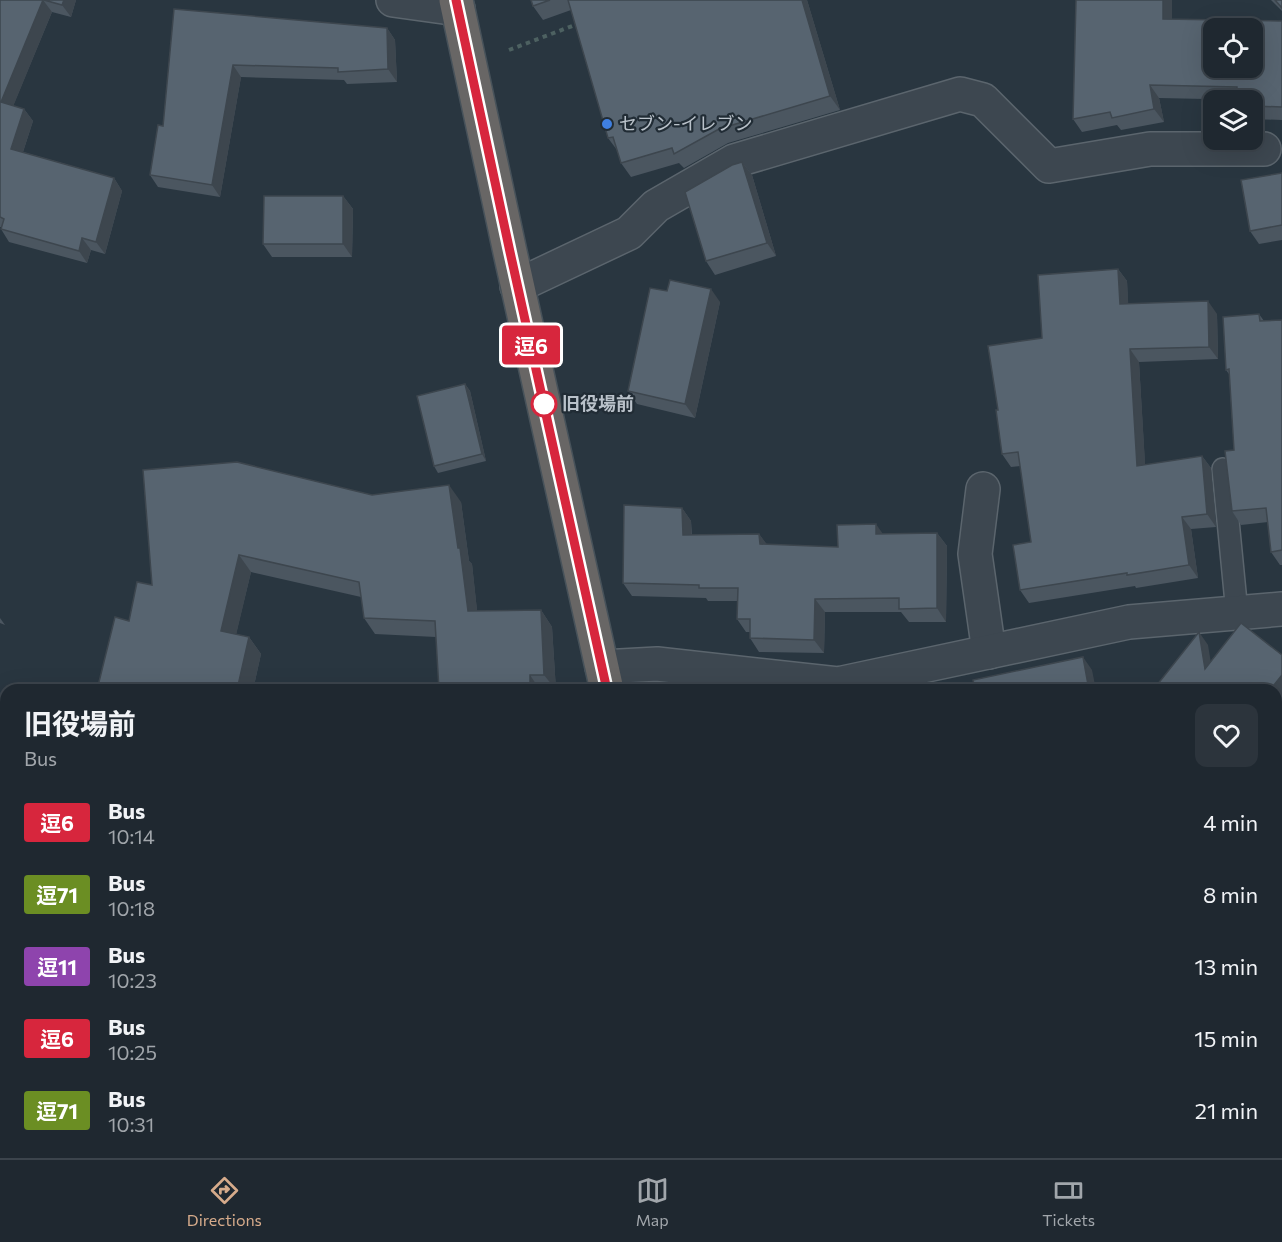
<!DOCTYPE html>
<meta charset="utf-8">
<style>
:root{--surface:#1f2830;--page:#2c343c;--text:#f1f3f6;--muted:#a1a6ab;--line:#3c444c;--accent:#d6ab8b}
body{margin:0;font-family:Commissioner,"Noto Sans JP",sans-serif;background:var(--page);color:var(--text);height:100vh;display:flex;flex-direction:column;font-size:22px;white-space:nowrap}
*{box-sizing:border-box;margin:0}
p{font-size:20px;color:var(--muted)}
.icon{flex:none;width:33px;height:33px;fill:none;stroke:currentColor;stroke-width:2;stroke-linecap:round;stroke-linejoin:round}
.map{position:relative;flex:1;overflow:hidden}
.sheet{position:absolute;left:0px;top:684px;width:1282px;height:474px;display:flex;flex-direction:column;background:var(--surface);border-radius:18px 18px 0 0;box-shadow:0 6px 24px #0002,0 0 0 2px var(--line)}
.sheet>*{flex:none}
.badge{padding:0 12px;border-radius:4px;font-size:21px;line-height:39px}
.fabs{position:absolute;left:1203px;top:18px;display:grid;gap:12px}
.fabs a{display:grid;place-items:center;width:60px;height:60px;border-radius:12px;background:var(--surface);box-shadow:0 6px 24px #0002,0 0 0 2px var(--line);font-size:30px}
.map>.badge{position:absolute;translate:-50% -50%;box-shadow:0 0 0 3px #fff}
.round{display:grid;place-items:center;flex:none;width:63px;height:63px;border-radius:12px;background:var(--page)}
.head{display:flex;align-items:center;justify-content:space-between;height:102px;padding:0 24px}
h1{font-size:28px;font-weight:700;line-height:45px}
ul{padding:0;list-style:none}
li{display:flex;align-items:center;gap:18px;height:72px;padding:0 24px}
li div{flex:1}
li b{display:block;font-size:22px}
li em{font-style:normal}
li .badge{min-width:66px;font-weight:700;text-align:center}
.dock{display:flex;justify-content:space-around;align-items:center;height:84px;border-top:2px solid var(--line);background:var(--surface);font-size:16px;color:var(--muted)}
.dock a{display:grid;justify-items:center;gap:3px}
.dock .selected{color:var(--accent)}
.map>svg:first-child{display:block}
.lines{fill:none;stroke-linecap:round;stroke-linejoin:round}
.service-casing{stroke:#5b656d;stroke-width:24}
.minor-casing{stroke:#5b656d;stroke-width:36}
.trunk-casing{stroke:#47525a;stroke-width:36}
.path{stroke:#4d6161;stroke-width:4;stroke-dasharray:4.5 4.5;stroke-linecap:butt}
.service{stroke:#3d4750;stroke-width:21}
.minor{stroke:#3d4750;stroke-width:33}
.trunk{stroke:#686665;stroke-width:33}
.wall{fill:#4b5660}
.shaded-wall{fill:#3d464e}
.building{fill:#576470;stroke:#3d464e;stroke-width:1.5;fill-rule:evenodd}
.line-casing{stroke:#fff;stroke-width:14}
.line{stroke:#d7263d;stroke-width:9}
.shop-dot{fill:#3f7fe0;stroke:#212c35;stroke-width:2}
.stop-dot{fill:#fff;stroke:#d7263d;stroke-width:3}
.labels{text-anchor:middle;stroke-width:4.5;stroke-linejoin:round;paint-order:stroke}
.poi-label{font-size:18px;fill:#bac2ca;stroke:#212c35;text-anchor:start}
.stop-label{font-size:18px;font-weight:bold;fill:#bac2ca;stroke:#212c35;text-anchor:start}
</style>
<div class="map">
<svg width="1282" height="1158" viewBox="0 0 1282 1158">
<rect width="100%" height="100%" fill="#293640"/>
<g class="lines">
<g class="service-casing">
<path id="service" d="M 1223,469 L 1237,613"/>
</g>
<g class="minor-casing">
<g id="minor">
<path d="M 393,0 L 458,9"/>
<path d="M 517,286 L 629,233 L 656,206 L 734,161 L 960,94 L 983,100 L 1049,166 L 1150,149 L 1264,149"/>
<path d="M 983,489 L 975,554 L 989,652"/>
<path d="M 602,667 L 657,664 L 838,684 L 1129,622 L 1282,609"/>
<path d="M 103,1152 L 117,1158"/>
<path d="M 1082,1158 L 1082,1152"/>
</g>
</g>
<g class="trunk-casing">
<g id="trunk">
<path d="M 456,0 L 510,252 L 607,690"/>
<path d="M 769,1152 L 772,1158"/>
</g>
</g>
<path class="path" d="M 509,50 L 580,23"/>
<use href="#service" class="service"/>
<use href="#minor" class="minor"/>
<use href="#trunk" class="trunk"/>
</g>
<g class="wall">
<path d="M 0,0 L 76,0 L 71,17 L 52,12 L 13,106 L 24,109 L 33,121 L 23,152 L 114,178 L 122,191 L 105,254 L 91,250 L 87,263 L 9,242 L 1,229 L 1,227 L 0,227 Z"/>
<path d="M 531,0 L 807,0 L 840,110 L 728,143 L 684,168 L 679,163 L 631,177 L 621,163 L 617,150 L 608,138 L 571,10 L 543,20 L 533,6 Z"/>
<path d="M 1076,0 L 1172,0 L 1172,19 L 1282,21 L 1282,120 L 1252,119 L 1252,100 L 1159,98 L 1164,122 L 1121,130 L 1117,125 L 1082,132 L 1073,119 Z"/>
<path d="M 1271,0 L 1282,0 L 1282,11 Z"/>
<path d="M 174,9 L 387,28 L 395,40 L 397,82 L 347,84 L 344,80 L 241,77 L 220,197 L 158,187 L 150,175 L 163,126 Z"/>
<path d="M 742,162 L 752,175 L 776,256 L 715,275 L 706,261 Z"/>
<path d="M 1282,173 L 1282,240 L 1259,244 L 1250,231 Z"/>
<path d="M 343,196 L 353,209 L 352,257 L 272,257 L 263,244 Z"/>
<path d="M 1118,269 L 1127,281 L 1128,304 L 1217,314 L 1218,359 L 1139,362 L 1145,465 L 1202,456 L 1211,468 L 1216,527 L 1191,529 L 1198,578 L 1136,588 L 1135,586 L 1029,603 L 1020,590 L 1031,542 L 1020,466 L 1011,467 L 1002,454 L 998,410 L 1042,338 Z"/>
<path d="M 667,291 L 720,302 L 695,418 L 637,404 L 628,391 Z"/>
<path d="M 1259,314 L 1264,321 L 1282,320 L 1282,565 L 1280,565 L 1271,552 L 1268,522 L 1241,525 L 1232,511 L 1234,450 L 1229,374 L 1226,370 Z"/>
<path d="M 465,384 L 470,391 L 486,461 L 438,473 L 434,466 Z"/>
<path d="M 372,495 L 461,502 L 469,561 L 472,564 L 477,611 L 541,610 L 552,627 L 556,690 L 439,690 L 436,637 L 375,634 L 364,618 L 361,597 L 251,572 L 236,634 L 249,637 L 261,654 L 253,690 L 97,690 L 129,621 L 152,585 Z"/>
<path d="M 682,508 L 691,521 L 692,535 L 759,534 L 767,545 L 838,547 L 882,534 L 937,533 L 947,546 L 946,622 L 909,622 L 901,612 L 825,612 L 824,653 L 759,652 L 750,638 L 750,632 L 746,632 L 737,619 L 737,601 L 708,601 L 706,598 L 632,596 L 623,583 Z"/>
<path d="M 0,618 L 5,625 L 0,623 Z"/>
<path d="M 1282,857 L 1282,964 L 1281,966 L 1282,965 L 1282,1105 L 1276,1107 L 1276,864 L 1278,865 Z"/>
<path d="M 1124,1152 L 1177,1152 L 1180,1158 L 1126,1158 Z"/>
</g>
<g class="shaded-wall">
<path d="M 43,0 L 52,12 L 10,114 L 1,102 Z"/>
<path d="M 64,0 L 76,0 L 71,17 L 62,5 Z"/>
<path d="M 802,0 L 807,0 L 840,110 L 830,96 Z"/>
<path d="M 1163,0 L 1172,0 L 1172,32 L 1163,19 Z"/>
<path d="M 387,28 L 395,40 L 397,82 L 388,69 Z"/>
<path d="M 233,65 L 241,77 L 220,197 L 212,185 Z"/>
<path d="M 1150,85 L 1159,98 L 1164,122 L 1154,109 Z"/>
<path d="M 24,109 L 33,121 L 20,161 L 11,149 Z"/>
<path d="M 742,162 L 752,175 L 776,256 L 767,243 Z"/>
<path d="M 114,178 L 122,191 L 105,254 L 96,242 Z"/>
<path d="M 343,196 L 353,209 L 352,257 L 343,244 Z"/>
<path d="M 82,238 L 91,250 L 87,263 L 79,251 Z"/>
<path d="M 1118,269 L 1127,281 L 1129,317 L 1120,304 Z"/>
<path d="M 711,289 L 720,302 L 695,418 L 685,404 Z"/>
<path d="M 1208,301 L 1217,314 L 1218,359 L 1209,347 Z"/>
<path d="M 1130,349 L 1139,362 L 1146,479 L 1137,466 Z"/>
<path d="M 465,384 L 470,391 L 486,461 L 482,454 Z"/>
<path d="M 1202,456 L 1211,468 L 1216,527 L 1207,514 Z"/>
<path d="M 449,485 L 461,502 L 469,561 L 472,564 L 479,628 L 468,611 Z"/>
<path d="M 682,508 L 691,521 L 692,548 L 683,535 Z"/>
<path d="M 1182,517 L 1191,529 L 1198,578 L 1189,565 Z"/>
<path d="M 876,524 L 885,537 L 876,534 Z"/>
<path d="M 937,533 L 947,546 L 946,622 L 937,608 Z"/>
<path d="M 759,534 L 769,547 L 760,544 Z"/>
<path d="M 239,555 L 251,572 L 233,648 L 221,631 Z"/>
<path d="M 815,599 L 825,612 L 824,653 L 814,640 Z"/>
<path d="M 541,610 L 552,627 L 556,690 L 544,675 Z"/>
<path d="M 1199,632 L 1208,645 L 1214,682 L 1205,669 Z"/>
<path d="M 249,637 L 261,654 L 253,690 L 237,690 Z"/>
<path d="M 1083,657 L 1092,670 L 1096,690 L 1089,690 Z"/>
<path d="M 530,675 L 540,690 L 530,690 Z"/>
<path d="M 1282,675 L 1282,700 L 1276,706 L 1276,690 L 1270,690 Z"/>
<path d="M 1282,936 L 1282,964 L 1276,973 L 1276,945 Z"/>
<path d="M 456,1152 L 472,1152 L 471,1158 L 455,1158 Z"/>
<path d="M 651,1152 L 668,1152 L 663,1158 L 646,1158 Z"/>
<path d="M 1036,1152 L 1050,1152 L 1049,1158 L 1035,1158 Z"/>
<path d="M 1173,1152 L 1177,1152 L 1180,1158 L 1177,1158 Z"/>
</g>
<g class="building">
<path d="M 0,0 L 43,0 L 1,102 L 24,109 L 11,149 L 114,178 L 96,242 L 82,238 L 79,251 L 1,229 L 4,219 L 0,217 Z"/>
<path d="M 44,0 L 64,0 L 62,5 Z"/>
<path d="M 531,0 L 550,0 L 533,6 Z"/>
<path d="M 568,0 L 802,0 L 830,96 L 719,129 L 674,154 L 672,148 L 621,163 L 613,137 L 608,138 Z"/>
<path d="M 1076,0 L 1163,0 L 1163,19 L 1282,21 L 1282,107 L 1252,106 L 1252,100 L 1237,100 L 1237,87 L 1150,85 L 1154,109 L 1112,118 L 1110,112 L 1073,119 ZM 1214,28 L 1252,28 L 1252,68 L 1214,68 Z"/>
<path d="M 1275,0 L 1282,0 L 1282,8 Z"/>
<path d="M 174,9 L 387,28 L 388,69 L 338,72 L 338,68 L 233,65 L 212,185 L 150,175 L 158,125 L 163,126 Z"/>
<path d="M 742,162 L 767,243 L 706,261 L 685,192 L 732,165 Z"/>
<path d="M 1282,173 L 1282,225 L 1250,231 L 1241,180 Z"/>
<path d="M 264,196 L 343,196 L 343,244 L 263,244 Z"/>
<path d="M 1118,269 L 1120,304 L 1208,301 L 1209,347 L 1130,349 L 1137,466 L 1202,456 L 1207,514 L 1182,517 L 1189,565 L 1127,575 L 1127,573 L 1020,590 L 1013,545 L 1031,542 L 1018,452 L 1002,454 L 996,410 L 998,410 L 988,346 L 1042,338 L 1038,275 Z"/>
<path d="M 670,280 L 711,289 L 685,404 L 628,391 L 650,288 L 667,291 Z"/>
<path d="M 1259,314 L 1260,321 L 1282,320 L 1282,550 L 1271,552 L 1266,508 L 1232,511 L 1225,451 L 1234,450 L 1229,369 L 1226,370 L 1223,317 Z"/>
<path d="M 465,384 L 482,454 L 434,466 L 417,396 Z"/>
<path d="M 237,462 L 372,495 L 449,485 L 458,548 L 460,548 L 468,611 L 541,610 L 544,675 L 530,675 L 530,690 L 439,690 L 435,621 L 364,618 L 359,582 L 239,555 L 221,631 L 249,637 L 237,690 L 228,689 L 227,690 L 97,690 L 115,617 L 129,621 L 137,582 L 152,585 L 143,470 Z"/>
<path d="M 624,505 L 682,508 L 683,535 L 759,534 L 760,544 L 838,547 L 837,525 L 876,524 L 876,534 L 937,533 L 937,608 L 899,609 L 899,598 L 815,599 L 814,640 L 750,638 L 750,619 L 737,619 L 738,588 L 699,588 L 699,585 L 623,583 Z"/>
<path d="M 1241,623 L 1282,655 L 1282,675 L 1270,690 L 1153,690 L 1199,632 L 1205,669 Z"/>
<path d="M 1083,657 L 1089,690 L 975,690 L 973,680 Z"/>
<path d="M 1282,857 L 1282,936 L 1276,945 L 1276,864 L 1278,865 Z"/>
<path d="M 1282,965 L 1282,1089 L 1276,1091 L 1276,967 Z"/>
<path d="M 243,1152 L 456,1152 L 455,1158 L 241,1158 Z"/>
<path d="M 503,1152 L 651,1152 L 646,1158 L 499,1158 Z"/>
<path d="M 813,1152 L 1036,1152 L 1035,1158 L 816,1158 Z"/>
<path d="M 1124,1152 L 1173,1152 L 1157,1158 L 1126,1158 Z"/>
</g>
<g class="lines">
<g class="line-casing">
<path id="line" d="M 456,0 L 510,252 L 607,690"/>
</g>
<use href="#line" class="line"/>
</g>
<circle class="shop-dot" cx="607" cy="124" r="6"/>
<circle class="stop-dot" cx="544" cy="404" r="12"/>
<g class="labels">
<g class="poi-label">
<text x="619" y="130">セブン-イレブン</text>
</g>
<g class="stop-label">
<text x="562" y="410">旧役場前</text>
</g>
</g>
</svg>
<div class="fabs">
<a><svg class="icon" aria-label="locate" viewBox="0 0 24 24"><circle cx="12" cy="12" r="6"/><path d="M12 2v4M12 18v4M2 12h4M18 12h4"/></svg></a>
<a><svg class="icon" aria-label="layers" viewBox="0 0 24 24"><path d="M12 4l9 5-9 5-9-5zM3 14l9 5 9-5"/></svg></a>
</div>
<b class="badge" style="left:531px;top:345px;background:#d7263d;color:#fff">逗6</b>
<section class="sheet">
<div class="head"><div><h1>旧役場前</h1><p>Bus</p></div><a class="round"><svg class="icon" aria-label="heart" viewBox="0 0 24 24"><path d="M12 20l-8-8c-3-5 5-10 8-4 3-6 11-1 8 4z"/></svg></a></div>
<ul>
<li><span class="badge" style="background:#d7263d;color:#fff">逗6</span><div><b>Bus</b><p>10:14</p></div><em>4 min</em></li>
<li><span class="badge" style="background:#6b8e23;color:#fff">逗71</span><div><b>Bus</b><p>10:18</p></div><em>8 min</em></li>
<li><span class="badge" style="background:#8e44ad;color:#fff">逗11</span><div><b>Bus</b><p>10:23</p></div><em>13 min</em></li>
<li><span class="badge" style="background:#d7263d;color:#fff">逗6</span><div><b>Bus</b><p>10:25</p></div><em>15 min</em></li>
<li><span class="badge" style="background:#6b8e23;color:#fff">逗71</span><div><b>Bus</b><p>10:31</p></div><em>21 min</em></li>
</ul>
</section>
</div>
<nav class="dock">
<a class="selected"><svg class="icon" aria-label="directions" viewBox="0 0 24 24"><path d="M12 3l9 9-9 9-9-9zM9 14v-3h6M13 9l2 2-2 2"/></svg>Directions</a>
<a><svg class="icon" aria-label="map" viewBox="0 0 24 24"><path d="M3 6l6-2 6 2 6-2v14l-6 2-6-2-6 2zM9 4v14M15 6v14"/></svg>Map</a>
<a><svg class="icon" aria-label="tickets" viewBox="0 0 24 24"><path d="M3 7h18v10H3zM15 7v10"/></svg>Tickets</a>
</nav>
